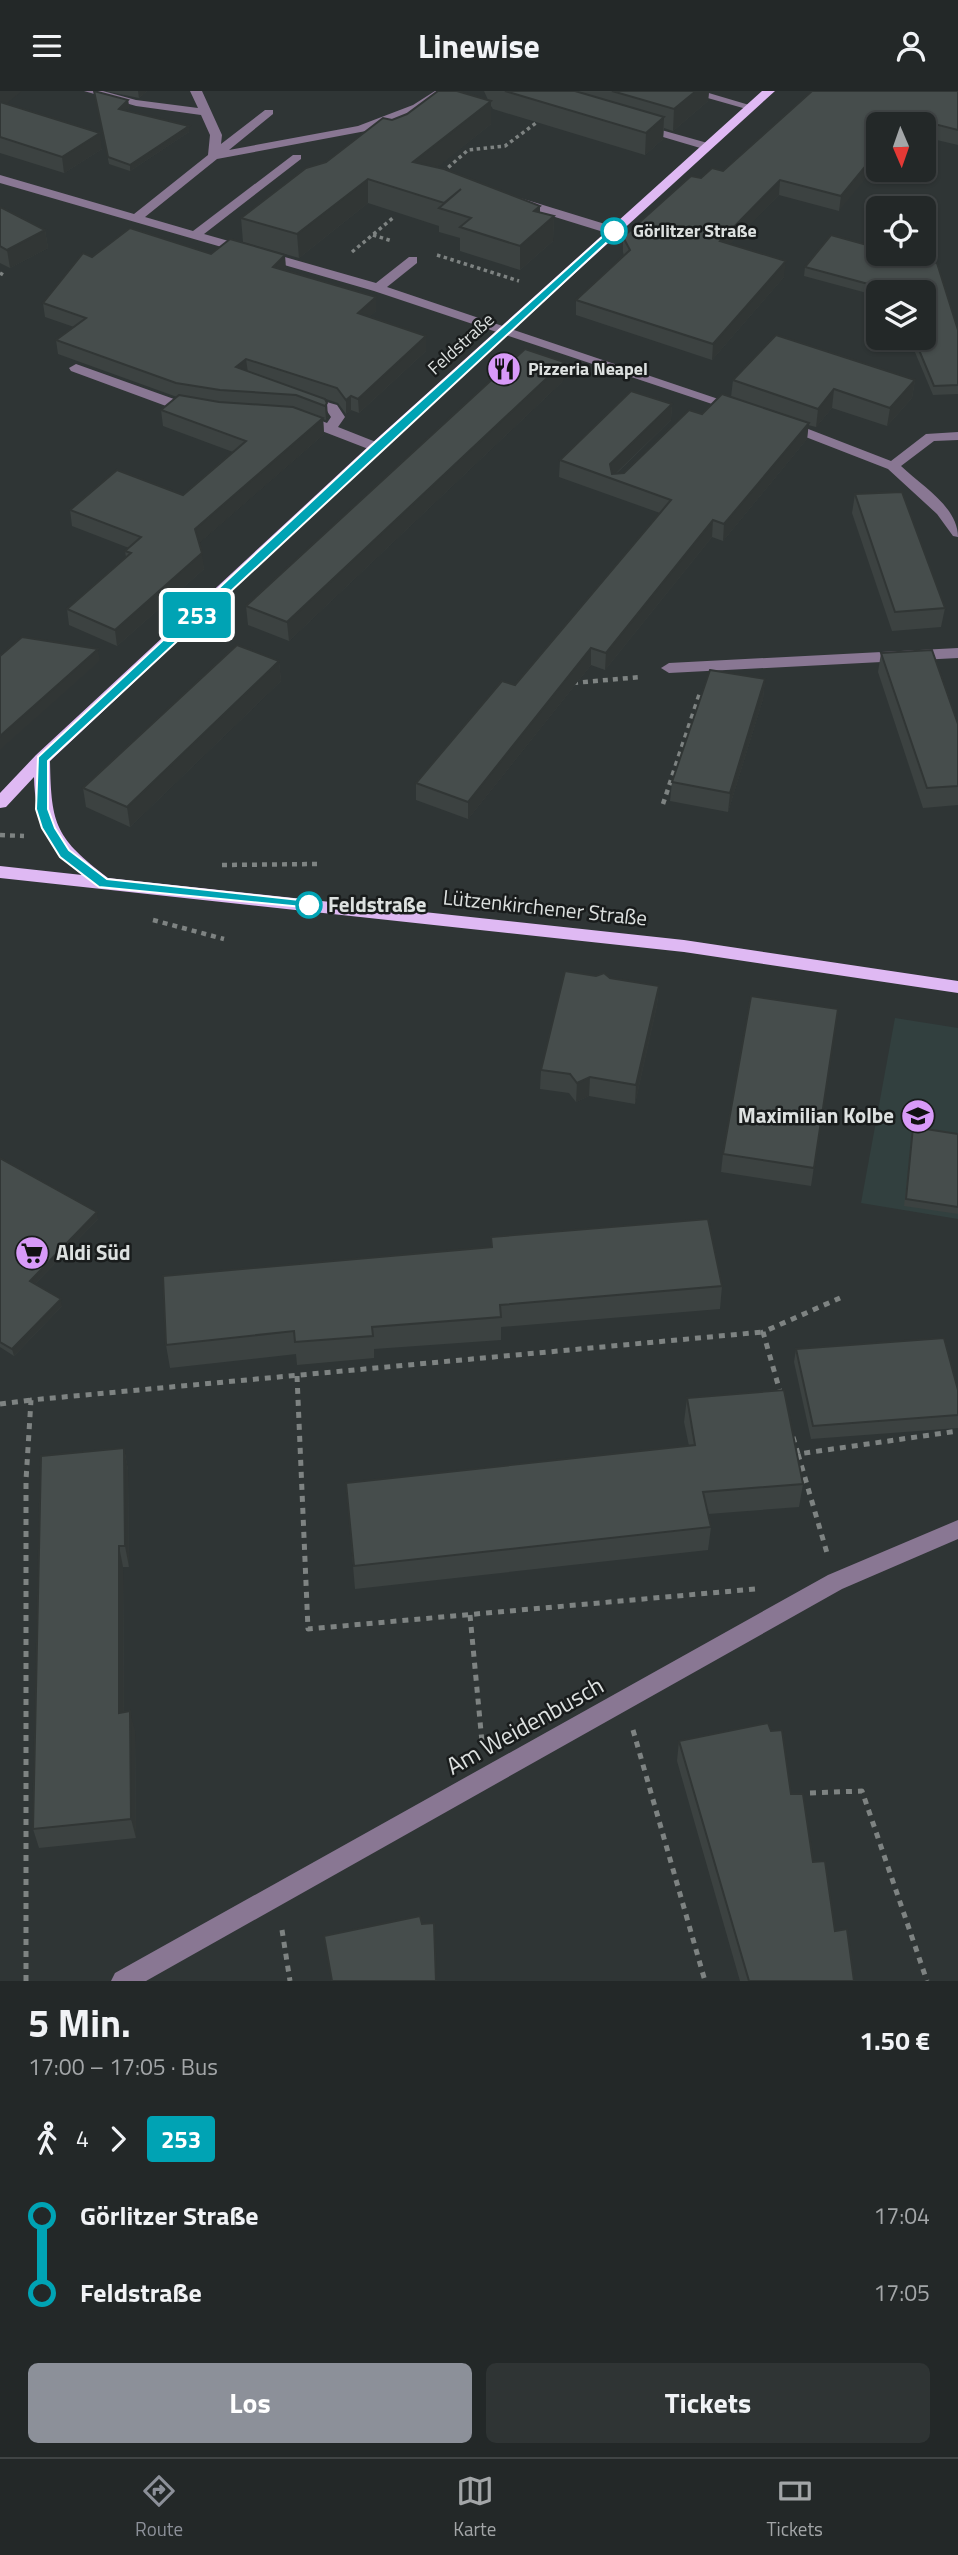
<!DOCTYPE html>
<html lang="de">
<meta charset="utf-8">
<style>
:root{--surface:#232828;--page:#2f3434;--text:#f1f3f6;--muted:#a3a6a8;--line:#404445;--accent:#8c9099}
body{margin:0;font-family:"Titillium Web",sans-serif;background:var(--page);color:var(--text);height:100vh;display:flex;flex-direction:column;font-size:26px;white-space:nowrap}
*{box-sizing:border-box;margin:0}
p{font-size:23px;color:var(--muted)}
.icon{flex:none;width:38px;height:38px;fill:none;stroke:currentColor;stroke-width:2;stroke-linecap:round;stroke-linejoin:round}
.map{position:relative;height:1890px;overflow:hidden}
.side{display:flex;flex-direction:column;background:var(--surface);flex:1}
.side>*{flex:none}
.badge{padding:0 14px;border-radius:5px;font-size:24px;line-height:46px}
.needle{width:46px;rotate:178deg}
.fabs{position:absolute;left:866px;top:21px;display:grid;gap:14px}
.fabs a{display:grid;place-items:center;width:70px;height:70px;border-radius:10px;background:var(--surface);box-shadow:0 2px 5px #0004,0 0 0 2px var(--line);font-size:35px}
.map>.badge{position:absolute;translate:-50% -50%;box-shadow:0 0 0 4px #fff}
.legs{display:flex;align-items:center;gap:10px;height:77px;padding:0 28px;font-size:23px}
.legs p{margin-inline-start:auto}
.summary{display:flex;align-items:center;justify-content:space-between;height:119px;padding:0 28px}
h1{font-size:38px;font-weight:700;line-height:52px}
.primary-button{display:flex;gap:14px;margin-top:auto;padding:14px 28px}
.primary-button a{flex:1;height:80px;border-radius:10px;background:var(--accent);color:#fff;font-size:28px;font-weight:700;line-height:80px;text-align:center}
.primary-button a+a{background:var(--page);color:var(--text)}
ul{padding:0 28px;list-style:none}
li{display:flex;align-items:center;gap:24px;height:77px;font-size:26px}
li i{display:grid;place-items:center;width:10px;height:100%;margin:0 9px;background:currentColor}
li i::after{content:'';width:18px;height:18px;margin:-9px;border:5px solid;border-radius:50%;background:var(--surface)}
li p{margin-inline-start:auto}
li:first-child i{background:linear-gradient(#0000 50%,currentColor 0)}
li:last-child i{background:linear-gradient(currentColor 50%,#0000 0)}
header{display:flex;justify-content:space-between;align-items:center;height:91px;padding:0 28px;background:var(--surface);font-size:32px;font-weight:700}
.dock{display:flex;justify-content:space-around;align-items:center;height:98px;border-top:2px solid var(--line);background:var(--surface);font-size:19px;color:var(--muted)}
.dock a{display:grid;justify-items:center;gap:4px}
.dock .active{color:var(--accent)}
.map>svg:first-child{display:block}
.built{fill:#32403f}
.lines{fill:none;stroke-linecap:round;stroke-linejoin:round}
.path-far2{stroke:#7e8382;stroke-width:3.5;stroke-dasharray:3.5 3.5;stroke-linecap:butt}
.path-far1{stroke:#7e8382;stroke-width:4.5;stroke-dasharray:5 5;stroke-linecap:butt}
.path{stroke:#7e8382;stroke-width:5;stroke-dasharray:6 6;stroke-linecap:butt}
.minor{fill:#897793;fill-rule:evenodd}
.major{fill:#dfb9f3;fill-rule:evenodd}
.wall{fill:#3c4241}
.shaded-wall{fill:#313635}
.building{fill:#464d4c;stroke:#313635;stroke-width:2}
.line-1{fill:#00a3b4;stroke:#fff;stroke-width:2}
.stop-1-dot{fill:#fff;stroke:#00a3b4;stroke-width:3.5}
.labels{text-anchor:middle;stroke-width:5;stroke-linejoin:round;paint-order:stroke}
.far-stop-label{font-size:18px;font-weight:bold;fill:#dde1e0;stroke:#191c1c;text-anchor:start}
.far-street-label{font-size:18px;fill:#dde1e0;stroke:#191c1c}
.far-poi-label{font-size:18px;font-weight:bold;fill:#dde1e0;stroke:#191c1c;text-anchor:start}
.stop-label{font-size:21px;font-weight:bold;fill:#dde1e0;stroke:#191c1c;text-anchor:start}
.street-label{font-size:21px;fill:#dde1e0;stroke:#191c1c}
.poi-label{font-size:21px;font-weight:bold;fill:#dde1e0;stroke:#191c1c;text-anchor:end}
.near-street-label{font-size:24px;fill:#dde1e0;stroke:#191c1c}
</style>
<header><svg class="icon" aria-label="menu" viewBox="0 0 24 24"><path d="M4 6h16M4 12h16M4 18h16"/></svg>Linewise<svg class="icon" aria-label="person" viewBox="0 0 24 24"><circle cx="12" cy="8" r="4"/><path d="M4 21q1-7 8-7t8 7"/></svg></header>
<div class="map">
<svg width="958" height="1890" viewBox="0 0 958 1890">
<rect width="100%" height="100%" fill="#2f3535"/>
<path class="built" d="M 895,927 L 958,937 L 958,1128 L 861,1112 Z"/>
<g class="lines">
<g class="path-far2">
<path d="M 443,81 L 468,59 L 505,55 L 540,29"/>
<path d="M 373,144 L 392,150"/>
<path d="M 352,161 L 394,126"/>
<path d="M 437,164 L 519,190"/>
<path d="M 0,182 L 5,185"/>
</g>
<g class="path-far1">
<path d="M 573,592 L 641,586"/>
<path d="M 663,713 L 700,602"/>
<path d="M 0,744 L 24,745"/>
<path d="M 222,774 L 318,773"/>
<path d="M 153,829 L 224,848"/>
</g>
<g class="path">
<path d="M 297,1285 L 308,1538 L 755,1498"/>
<path d="M 781,1304 L 763,1241 L 840,1207"/>
<path d="M 0,1313 L 31,1309"/>
<path d="M 793,1346 L 798,1363 L 958,1340"/>
<path d="M 798,1363 L 827,1462"/>
<path d="M 470,1524 L 482,1651"/>
<path d="M 633,1639 L 705,1890"/>
<path d="M 810,1702 L 862,1700 L 927,1890"/>
<path d="M 282,1839 L 290,1890"/>
<path d="M 26,1890 L 26,1389 L 31,1309 L 763,1241"/>
</g>
<g class="minor">
<path d="M 84,0 L 103,0 L 136,9 L 198,17 L 190,0 L 202,0 L 222,44 L 221,53 L 265,19 L 273,19 L 273,23 L 229,59 L 358,35 L 413,14 L 435,0 L 449,0 L 421,19 L 366,40 L 217,68 L 145,126 L 193,140 L 293,64 L 301,64 L 301,68 L 204,143 L 376,192 L 409,166 L 417,166 L 417,172 L 387,196 L 742,316 L 740,319 L 730,319 L 374,200 L 0,92 L 0,84 L 134,123 L 208,64 L 210,44 L 201,24 L 136,15 Z"/>
<path d="M 683,0 L 702,0 L 756,16 L 750,19 Z"/>
<path d="M 640,33 L 711,53 L 713,55 L 707,59 L 636,38 L 636,34 Z"/>
<path d="M 517,106 L 618,137 L 620,140 L 610,143 L 513,113 L 511,110 Z"/>
<path d="M 76,273 L 174,308 L 199,313 L 201,316 L 194,320 L 166,315 L 71,280 L 69,277 Z"/>
<path d="M 306,305 L 337,314 L 345,326 L 338,336 L 381,353 L 381,359 L 371,359 L 296,330 L 296,324 L 306,324 L 327,332 L 331,326 L 327,320 L 301,312 L 301,306 Z"/>
<path d="M 785,329 L 891,370 L 926,343 L 958,341 L 958,349 L 934,350 L 901,375 C 922,395 958,416 958,446 L 953,445 L 937,423 L 888,378 L 780,336 L 780,330 Z"/>
<path d="M 958,557 L 958,567 L 669,582 L 661,577 L 669,572 Z"/>
<path d="M 958,1429 L 958,1448 L 842,1498 L 146,1890 L 111,1890 L 115,1882 L 828,1484 Z"/>
</g>
<path class="major" d="M 762,0 L 775,0 L 381,359 L 50,670 C 51,735 56,747 108,787 L 684,849 L 958,890 L 958,902 L 684,861 L 0,787 L 0,775 L 82,784 C 48,757 35,729 34,686 L 6,716 L 0,717 L 0,702 L 36,664 L 371,353 Z"/>
</g>
<g class="wall">
<path d="M 0,0 L 6,13 L 102,58 L 64,82 L 0,62 Z"/>
<path d="M 94,0 L 128,9 L 129,16 L 125,19 L 189,41 L 130,80 L 109,73 Z"/>
<path d="M 105,0 L 147,0 L 139,7 Z"/>
<path d="M 484,0 L 709,0 L 708,10 L 673,40 L 664,37 L 663,48 L 645,64 L 493,18 L 491,15 L 491,33 L 437,76 L 540,115 L 540,122 L 554,125 L 553,150 L 520,179 L 460,160 L 460,147 L 439,141 L 439,135 L 368,112 L 299,167 L 243,151 L 241,127 L 392,29 L 488,9 Z"/>
<path d="M 958,0 L 958,54 L 924,46 L 924,33 L 878,33 L 839,120 L 779,104 L 730,153 L 784,186 L 712,269 L 576,224 L 576,209 L 624,165 L 623,161 L 623,146 L 701,87 Z"/>
<path d="M 0,116 L 45,139 L 48,157 L 10,177 L 0,172 Z"/>
<path d="M 831,144 L 878,157 L 878,163 L 903,163 L 937,172 L 958,239 L 958,303 L 933,304 L 909,247 L 924,247 L 924,201 L 878,201 L 878,205 L 804,185 L 805,176 Z"/>
<path d="M 211,163 L 286,177 L 284,179 L 376,220 L 369,226 L 426,245 L 426,260 L 359,322 L 351,319 L 346,323 L 338,312 L 305,301 L 325,308 L 328,326 L 326,329 L 323,328 L 324,343 L 199,452 L 204,478 L 117,555 L 69,534 L 67,518 L 126,466 L 125,460 L 129,457 L 72,435 L 70,419 L 183,404 L 233,361 L 163,335 L 161,319 L 177,306 L 58,263 L 56,249 L 74,236 L 45,226 L 43,212 L 92,166 Z"/>
<path d="M 733,289 L 915,289 L 912,307 L 887,335 L 832,317 L 816,336 L 808,334 L 807,348 L 723,450 L 712,446 L 605,579 L 591,574 L 468,728 L 416,709 L 416,692 L 515,594 L 660,422 L 559,386 L 560,369 L 672,313 L 671,329 L 616,383 L 624,382 L 702,323 L 731,306 Z"/>
<path d="M 563,290 L 289,550 L 248,534 L 246,515 Z"/>
<path d="M 855,403 L 945,517 L 941,536 L 892,540 L 852,422 Z"/>
<path d="M 881,562 L 958,633 L 958,714 L 923,717 L 878,581 Z"/>
<path d="M 279,570 L 281,590 L 130,736 L 86,716 L 83,697 Z"/>
<path d="M 765,588 L 763,608 L 728,721 L 670,710 L 672,691 Z"/>
<path d="M 610,887 L 659,895 L 657,914 L 635,1013 L 589,1005 L 576,1011 L 569,1002 L 540,998 L 541,979 Z"/>
<path d="M 838,918 L 811,1095 L 721,1081 L 723,1063 Z"/>
<path d="M 913,1036 L 958,1043 L 958,1123 L 904,1115 Z"/>
<path d="M 0,1067 L 98,1128 L 35,1193 L 62,1215 L 14,1265 L 0,1256 Z"/>
<path d="M 491,1146 L 722,1195 L 720,1218 L 501,1236 L 501,1249 L 374,1258 L 374,1267 L 297,1274 L 296,1263 L 170,1277 L 166,1254 L 491,1157 Z"/>
<path d="M 796,1258 L 958,1299 L 958,1337 L 811,1348 L 794,1271 Z"/>
<path d="M 687,1307 L 803,1393 L 799,1416 L 708,1423 L 711,1436 L 708,1459 L 355,1498 L 346,1392 L 689,1355 L 684,1331 Z"/>
<path d="M 124,1357 L 128,1379 L 129,1476 L 123,1476 L 124,1621 L 135,1640 L 136,1747 L 39,1757 L 33,1738 Z"/>
<path d="M 679,1650 L 791,1703 L 835,1840 L 854,1890 L 740,1890 L 677,1670 Z"/>
</g>
<g class="shaded-wall">
<path d="M 0,0 L 22,0 L 0,18 Z"/>
<path d="M 138,0 L 147,0 L 139,7 Z"/>
<path d="M 696,0 L 709,0 L 708,10 L 673,40 L 674,18 Z"/>
<path d="M 128,9 L 129,16 L 119,24 L 119,18 Z"/>
<path d="M 491,10 L 491,33 L 414,95 L 413,71 Z"/>
<path d="M 664,26 L 663,48 L 645,64 L 646,42 Z"/>
<path d="M 189,35 L 189,41 L 130,80 L 130,74 Z"/>
<path d="M 100,42 L 102,58 L 64,82 L 62,66 Z"/>
<path d="M 878,60 L 878,73 L 839,120 L 841,105 Z"/>
<path d="M 368,88 L 368,112 L 299,167 L 297,143 Z"/>
<path d="M 780,89 L 779,104 L 719,165 L 720,150 Z"/>
<path d="M 540,115 L 539,138 L 554,125 L 553,150 L 520,179 L 520,155 L 534,120 Z"/>
<path d="M 45,139 L 48,157 L 10,177 L 7,159 Z"/>
<path d="M 285,164 L 286,177 L 274,190 L 273,176 Z"/>
<path d="M 786,170 L 784,186 L 712,269 L 713,253 Z"/>
<path d="M 376,206 L 376,220 L 358,236 L 358,222 Z"/>
<path d="M 426,245 L 426,260 L 359,322 L 358,308 Z"/>
<path d="M 246,268 L 248,282 L 236,276 Z"/>
<path d="M 564,271 L 563,290 L 289,550 L 287,531 Z"/>
<path d="M 915,289 L 912,307 L 887,335 L 890,317 Z"/>
<path d="M 834,298 L 832,317 L 816,336 L 818,318 Z"/>
<path d="M 351,305 L 351,319 L 346,323 L 346,309 Z"/>
<path d="M 327,312 L 328,326 L 326,329 L 325,315 Z"/>
<path d="M 672,313 L 671,329 L 611,387 L 610,373 Z"/>
<path d="M 323,327 L 324,343 L 197,454 L 195,438 Z"/>
<path d="M 809,332 L 807,348 L 723,450 L 724,433 Z"/>
<path d="M 713,429 L 712,446 L 605,579 L 606,562 Z"/>
<path d="M 202,462 L 204,478 L 117,555 L 115,539 Z"/>
<path d="M 591,557 L 591,574 L 468,728 L 468,711 Z"/>
<path d="M 98,558 L 100,570 L 0,659 L 0,645 Z"/>
<path d="M 279,570 L 281,590 L 130,736 L 127,716 Z"/>
<path d="M 765,588 L 763,608 L 728,721 L 730,702 Z"/>
<path d="M 659,895 L 657,914 L 635,1013 L 636,994 Z"/>
<path d="M 590,986 L 589,1005 L 576,1011 L 577,992 Z"/>
<path d="M 97,1121 L 98,1128 L 31,1197 L 30,1190 Z"/>
<path d="M 61,1208 L 62,1215 L 14,1265 L 12,1258 Z"/>
<path d="M 124,1357 L 128,1379 L 129,1476 L 125,1455 Z"/>
<path d="M 119,1455 L 123,1476 L 124,1642 L 119,1622 Z"/>
<path d="M 130,1620 L 135,1640 L 136,1747 L 131,1728 Z"/>
</g>
<g class="building">
<path d="M 94,0 L 128,9 L 119,18 L 189,35 L 130,74 L 108,66 Z"/>
<path d="M 438,0 L 457,0 L 491,10 L 413,71 L 444,78 L 540,115 L 534,120 L 554,125 L 520,155 L 460,136 L 471,127 L 439,117 L 461,98 L 444,112 L 368,88 L 297,143 L 241,127 L 306,77 L 326,71 L 383,27 L 392,29 L 407,23 Z"/>
<path d="M 505,0 L 575,0 L 664,26 L 646,42 Z"/>
<path d="M 612,0 L 696,0 L 674,18 Z"/>
<path d="M 812,0 L 958,0 L 958,39 L 907,26 L 901,33 L 878,33 L 878,60 L 841,105 L 780,89 L 720,150 L 786,170 L 713,253 L 576,209 L 630,159 L 623,146 L 691,85 L 701,87 L 712,77 L 723,80 Z"/>
<path d="M 0,11 L 100,42 L 62,66 L 0,46 Z"/>
<path d="M 0,116 L 45,139 L 7,159 L 0,155 Z"/>
<path d="M 130,137 L 211,163 L 230,148 L 285,164 L 273,176 L 376,206 L 358,222 L 426,245 L 358,308 L 351,305 L 346,309 L 337,297 L 246,268 L 236,276 L 325,308 L 327,312 L 325,315 L 296,304 L 220,299 L 176,292 L 56,249 L 86,227 L 43,212 L 83,162 L 92,166 Z"/>
<path d="M 831,144 L 878,157 L 878,163 L 903,163 L 937,172 L 958,239 L 958,294 L 934,295 L 914,247 L 924,247 L 924,201 L 895,201 L 894,200 L 805,176 Z"/>
<path d="M 776,244 L 915,289 L 890,317 L 834,298 L 818,318 L 733,289 Z"/>
<path d="M 525,258 L 564,271 L 287,531 L 246,515 Z"/>
<path d="M 631,300 L 672,313 L 610,373 L 612,383 L 624,382 L 689,319 L 702,323 L 722,303 L 809,332 L 724,433 L 713,429 L 606,562 L 591,557 L 468,711 L 416,692 L 502,590 L 515,594 L 671,409 L 560,369 Z"/>
<path d="M 179,304 L 219,311 L 293,316 L 323,327 L 195,438 L 202,462 L 115,539 L 67,518 L 131,462 L 125,460 L 141,446 L 70,419 L 117,379 L 183,404 L 246,350 L 161,319 Z"/>
<path d="M 902,401 L 945,517 L 895,521 L 855,403 Z"/>
<path d="M 22,546 L 98,558 L 0,645 L 0,565 Z"/>
<path d="M 237,554 L 279,570 L 127,716 L 83,697 Z"/>
<path d="M 932,559 L 958,633 L 958,695 L 927,697 L 881,562 Z"/>
<path d="M 710,579 L 765,588 L 730,702 L 672,691 Z"/>
<path d="M 565,880 L 596,885 L 604,882 L 610,887 L 659,895 L 636,994 L 590,986 L 577,992 L 570,983 L 541,979 Z"/>
<path d="M 751,905 L 838,918 L 814,1077 L 723,1063 Z"/>
<path d="M 913,1036 L 958,1043 L 958,1116 L 906,1108 Z"/>
<path d="M 0,1067 L 97,1121 L 30,1190 L 61,1208 L 12,1258 L 0,1251 Z"/>
<path d="M 708,1128 L 722,1195 L 500,1214 L 501,1226 L 372,1236 L 373,1245 L 295,1251 L 294,1240 L 166,1254 L 163,1185 L 492,1156 L 491,1146 Z"/>
<path d="M 944,1247 L 958,1299 L 958,1324 L 813,1335 L 796,1258 Z"/>
<path d="M 784,1299 L 803,1393 L 703,1401 L 711,1436 L 354,1475 L 346,1392 L 695,1354 L 687,1307 Z"/>
<path d="M 124,1357 L 125,1455 L 119,1455 L 119,1622 L 130,1620 L 131,1728 L 33,1738 L 41,1365 Z"/>
<path d="M 768,1632 L 771,1640 L 782,1639 L 791,1703 L 803,1703 L 813,1771 L 825,1770 L 835,1840 L 847,1838 L 854,1890 L 749,1890 L 679,1650 Z"/>
<path d="M 420,1825 L 422,1833 L 434,1832 L 436,1890 L 332,1890 L 324,1845 Z"/>
</g>
<path class="line-1" d="M 611,138 L 619,140 L 48,670 L 48,718 L 55,737 L 69,759 L 107,788 L 309,810 L 315,814 L 313,817 L 99,796 L 60,766 L 42,737 L 36,718 L 38,666 L 372,354 Z"/>
<defs>
<g id="restaurant-disc" transform="scale(1.75)"><circle r="9.5" fill="#d89af8" stroke="#191c1c"/><path d="M-5-6h1v4h1v-4h1v4h1v-4h1v5L-1.5 .5V6h-2V.5L-5-1ZM5-6V6H3V1.5H1.5Q1.5-4 5-6Z" fill="#111"/></g>
<g id="school-disc" transform="scale(1.75)"><circle r="9.5" fill="#d89af8" stroke="#191c1c"/><path d="M0-5L7-2L0 1L-7-2ZM-4 1L0 2.5L4 1V4Q0 6-4 4Z" fill="#111"/></g>
<g id="supermarket-disc" transform="scale(1.75)"><circle r="9.5" fill="#d89af8" stroke="#191c1c"/><path d="M-6-5.5h2.5l.6 2H6L4.5 2H-2.5L-4.4-4H-6ZM-1.5 3.2a1.3 1.3 0 1 0 .1 0ZM3 3.2a1.3 1.3 0 1 0 .1 0Z" fill="#111"/></g>
</defs>
<g fill-rule="evenodd">
<use href="#restaurant-disc" x="504" y="278"/>
<use href="#school-disc" x="918" y="1025"/>
<use href="#supermarket-disc" x="32" y="1162"/>
</g>
<g class="stop-1-dot">
<circle cx="614" cy="140" r="12"/>
<circle cx="309" cy="814" r="12"/>
</g>
<g class="labels">
<g class="far-stop-label">
<text x="633" y="146">Görlitzer Straße</text>
</g>
<g class="far-street-label">
<text transform="translate(461 253) rotate(-42)" y="6">Feldstraße</text>
</g>
<g class="far-poi-label">
<text x="528" y="284">Pizzeria Neapel</text>
</g>
<g class="stop-label">
<text x="328" y="821">Feldstraße</text>
</g>
<g class="street-label">
<text transform="translate(545 817) rotate(6)" y="7">Lützenkirchener Straße</text>
</g>
<g class="poi-label">
<text x="894" y="1032">Maximilian Kolbe</text>
<text x="56" y="1169" text-anchor="start">Aldi Süd</text>
</g>
<g class="near-street-label">
<text transform="translate(525 1635) rotate(-29)" y="8">Am Weidenbusch</text>
</g>
</g>
</svg>
<div class="fabs">
<a><svg class="needle" viewBox="-14 -14 28 28"><path d="M0-13l5 13h-10z" fill="#e53935"/><path d="M0 13l5-13h-10z" fill="#a3a6a8"/></svg></a>
<a><svg class="icon" aria-label="locate" viewBox="0 0 24 24"><circle cx="12" cy="12" r="6"/><path d="M12 2v4M12 18v4M2 12h4M18 12h4"/></svg></a>
<a><svg class="icon" aria-label="layers" viewBox="0 0 24 24"><path d="M12 4l9 5-9 5-9-5zM3 14l9 5 9-5"/></svg></a>
</div>
<b class="badge" style="left:197px;top:524px;background:#00a3b4;color:#fff">253</b>
</div>
<section class="side">
<div class="summary"><div><h1>5 Min.</h1><p>17:00 – 17:05 · Bus</p></div><b>1.50 €</b></div>
<div class="legs"><svg class="icon" aria-label="walk" viewBox="0 0 24 24"><circle cx="13" cy="4" r="2"/><path d="M13 8l-2 6 4 7M11 14l-3 7M7 12l3-4h3l4 4"/></svg>4<svg class="icon" aria-label="forward" viewBox="0 0 24 24"><path d="M9 5l7 7-7 7"/></svg><b class="badge" style="background:#00a3b4;color:#fff">253</b></div>
<ul>
<li><i style="color:#00a3b4"></i><b>Görlitzer Straße</b><p>17:04</p></li>
<li><i style="color:#00a3b4"></i><b>Feldstraße</b><p>17:05</p></li>
</ul>
<div class="primary-button"><a>Los</a><a>Tickets</a></div>
</section>
<nav class="dock">
<a class="active"><svg class="icon" aria-label="directions" viewBox="0 0 24 24"><path d="M12 3l9 9-9 9-9-9zM9 14v-3h6M13 9l2 2-2 2"/></svg>Route</a>
<a><svg class="icon" aria-label="map" viewBox="0 0 24 24"><path d="M3 6l6-2 6 2 6-2v14l-6 2-6-2-6 2zM9 4v14M15 6v14"/></svg>Karte</a>
<a><svg class="icon" aria-label="tickets" viewBox="0 0 24 24"><path d="M3 7h18v10H3zM15 7v10"/></svg>Tickets</a>
</nav>
